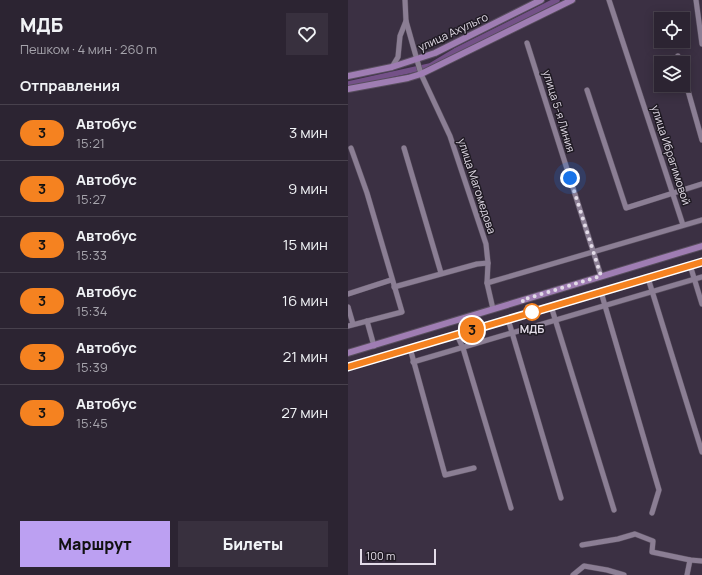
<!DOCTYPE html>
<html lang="ru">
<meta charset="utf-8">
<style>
:root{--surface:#2c2432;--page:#38303e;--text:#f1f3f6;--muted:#a6a4ac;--line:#48414d;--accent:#bca0f2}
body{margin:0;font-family:Manrope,sans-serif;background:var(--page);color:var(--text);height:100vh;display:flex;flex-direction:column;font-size:15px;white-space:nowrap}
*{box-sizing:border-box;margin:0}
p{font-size:13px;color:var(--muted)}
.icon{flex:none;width:22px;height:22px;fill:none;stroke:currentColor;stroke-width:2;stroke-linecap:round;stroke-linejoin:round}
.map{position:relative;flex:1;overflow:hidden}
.side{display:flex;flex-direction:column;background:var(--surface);width:348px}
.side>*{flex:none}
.badge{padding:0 8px;border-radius:13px;font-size:14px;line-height:26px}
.controls{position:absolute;left:306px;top:12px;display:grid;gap:8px}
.controls a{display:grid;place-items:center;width:36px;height:36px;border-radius:0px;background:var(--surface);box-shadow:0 2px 10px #0003,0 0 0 1px var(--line);font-size:20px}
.scale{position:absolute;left:12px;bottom:10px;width:76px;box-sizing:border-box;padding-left:4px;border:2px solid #e2dbe7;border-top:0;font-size:11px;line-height:14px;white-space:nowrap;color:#e2dbe7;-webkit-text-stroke:3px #1f1a23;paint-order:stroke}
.you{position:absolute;width:20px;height:20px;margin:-10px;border:3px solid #fff;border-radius:50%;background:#1a73e8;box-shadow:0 0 0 6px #1a73e833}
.map>.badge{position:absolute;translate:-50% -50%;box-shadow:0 0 0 2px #fff}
h2{padding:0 20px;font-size:15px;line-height:36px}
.round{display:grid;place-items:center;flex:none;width:42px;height:42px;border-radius:0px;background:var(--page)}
.overview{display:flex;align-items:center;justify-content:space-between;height:68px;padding:0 20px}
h1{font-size:19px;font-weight:800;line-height:30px}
.action{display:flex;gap:8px;margin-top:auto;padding:8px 20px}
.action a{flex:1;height:46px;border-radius:0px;background:var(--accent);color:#111;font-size:16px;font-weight:800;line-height:46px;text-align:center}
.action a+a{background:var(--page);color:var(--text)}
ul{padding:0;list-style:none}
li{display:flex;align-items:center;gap:12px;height:56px;padding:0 20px;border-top:1px solid var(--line)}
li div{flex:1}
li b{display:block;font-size:15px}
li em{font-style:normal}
li .badge{min-width:44px;font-weight:700;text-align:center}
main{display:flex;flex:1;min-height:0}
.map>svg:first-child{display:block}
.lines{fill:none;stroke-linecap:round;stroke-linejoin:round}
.canal{stroke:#745188;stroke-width:5.5}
.minor-casing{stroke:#584e5e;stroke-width:6}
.major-casing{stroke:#584e5e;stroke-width:8}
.minor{stroke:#8b7e94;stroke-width:5}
.major{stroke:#9f7db3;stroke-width:6}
.line-casing{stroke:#fff;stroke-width:9}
.line{stroke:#f58220;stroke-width:6}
.walk{stroke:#e2dbe7;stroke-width:4;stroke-dasharray:0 7.2}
.stop-dot{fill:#fff;stroke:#f58220;stroke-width:2}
.labels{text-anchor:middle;stroke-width:3;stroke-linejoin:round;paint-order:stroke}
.street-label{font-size:11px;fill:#e2dbe7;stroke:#1f1a23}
.stop-label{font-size:11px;font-weight:bold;fill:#e2dbe7;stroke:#1f1a23}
</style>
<main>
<section class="side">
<div class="overview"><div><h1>МДБ</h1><p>Пешком · 4 мин · 260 m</p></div><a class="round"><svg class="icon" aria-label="heart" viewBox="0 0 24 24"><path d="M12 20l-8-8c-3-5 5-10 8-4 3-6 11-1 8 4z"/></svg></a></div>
<h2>Отправления</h2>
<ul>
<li><span class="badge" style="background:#f58220;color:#111">3</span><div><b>Автобус</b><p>15:21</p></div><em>3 мин</em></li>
<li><span class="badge" style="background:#f58220;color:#111">3</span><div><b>Автобус</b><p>15:27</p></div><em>9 мин</em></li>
<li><span class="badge" style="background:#f58220;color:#111">3</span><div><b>Автобус</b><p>15:33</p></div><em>15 мин</em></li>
<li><span class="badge" style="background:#f58220;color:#111">3</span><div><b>Автобус</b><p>15:34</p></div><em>16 мин</em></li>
<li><span class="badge" style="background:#f58220;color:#111">3</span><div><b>Автобус</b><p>15:39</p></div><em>21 мин</em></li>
<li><span class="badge" style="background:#f58220;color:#111">3</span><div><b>Автобус</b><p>15:45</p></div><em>27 мин</em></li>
</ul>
<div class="action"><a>Маршрут</a><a>Билеты</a></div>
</section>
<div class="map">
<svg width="354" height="575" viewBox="0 0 354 575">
<rect width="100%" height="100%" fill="#3b3043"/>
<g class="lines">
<path class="canal" d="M 0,84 L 82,66 L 107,51 L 209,0"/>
<g class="minor-casing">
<g id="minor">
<path d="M 57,0 L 58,21 L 73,74 L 102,136 L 138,244 L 140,263 L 139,283 L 145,309"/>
<path d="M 261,0 L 335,225"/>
<path d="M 348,0 L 354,44"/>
<path d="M 179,43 L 253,276"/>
<path d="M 330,56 L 332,63"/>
<path d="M 44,67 L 50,57 L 52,36 L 58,21"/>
<path d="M 335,73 L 354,140"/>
<path d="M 239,90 L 278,208 L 354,184"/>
<path d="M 56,148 L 93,273"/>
<path d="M 342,265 L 354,304"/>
<path d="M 300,278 L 354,452"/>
<path d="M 139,283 L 354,220"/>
<path d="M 46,287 L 129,264 L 140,263"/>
<path d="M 253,292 L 311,490 L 304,513"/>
<path d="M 0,294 L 43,280"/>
<path d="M 203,306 L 266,510"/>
<path d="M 0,307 L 5,324"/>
<path d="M 160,319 L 213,498"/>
<path d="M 19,321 L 26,346"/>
<path d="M 0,326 L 54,312 L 19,193 L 3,148"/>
<path d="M 109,335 L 115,348 L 163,508"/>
<path d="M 62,348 L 97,475 L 126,468"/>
<path d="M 65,362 L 354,277"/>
<path d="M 234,545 L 270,539 L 287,534 L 305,541 L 304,552 L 342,560 L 354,561"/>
<path d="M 225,575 L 236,566 L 259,570 L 276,575"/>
<path d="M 339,575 L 342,560"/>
</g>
</g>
<g class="major-casing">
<g id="major">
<path d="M 0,76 L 44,67 L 87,53 L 193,0"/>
<path d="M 0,89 L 60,78 L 73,74 L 224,0"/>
<path d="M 0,353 L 354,246"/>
<path d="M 0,367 L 354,262"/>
</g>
</g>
<use href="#minor" class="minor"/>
<use href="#major" class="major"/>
</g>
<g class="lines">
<g class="line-casing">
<path id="line" d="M 0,367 L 354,262"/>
</g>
<use href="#line" class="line"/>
<path class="walk" d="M 184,312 L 174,300 L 253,276 L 222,178"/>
</g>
<circle class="stop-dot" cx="184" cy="312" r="8"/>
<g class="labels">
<g class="street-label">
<text transform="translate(105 32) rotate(-25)" y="4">улица Ахульго</text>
<text transform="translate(211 111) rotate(73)" y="4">улица 5-я Линия</text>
<text transform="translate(323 155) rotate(72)" y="4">улица Ибрагимовой</text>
<text transform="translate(129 186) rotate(72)" y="4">улица Магомедова</text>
</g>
<g class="stop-label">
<text x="184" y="333">МДБ</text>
</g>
</g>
</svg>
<div class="controls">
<a><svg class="icon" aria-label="locate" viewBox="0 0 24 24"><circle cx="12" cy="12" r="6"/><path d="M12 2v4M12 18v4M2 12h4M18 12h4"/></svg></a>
<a><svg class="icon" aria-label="layers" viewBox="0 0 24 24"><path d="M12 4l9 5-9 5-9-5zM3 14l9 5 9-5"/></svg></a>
</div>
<div class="scale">100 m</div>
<div class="you" style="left:222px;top:178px"></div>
<b class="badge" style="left:124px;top:330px;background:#f58220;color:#111">3</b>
</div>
</main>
